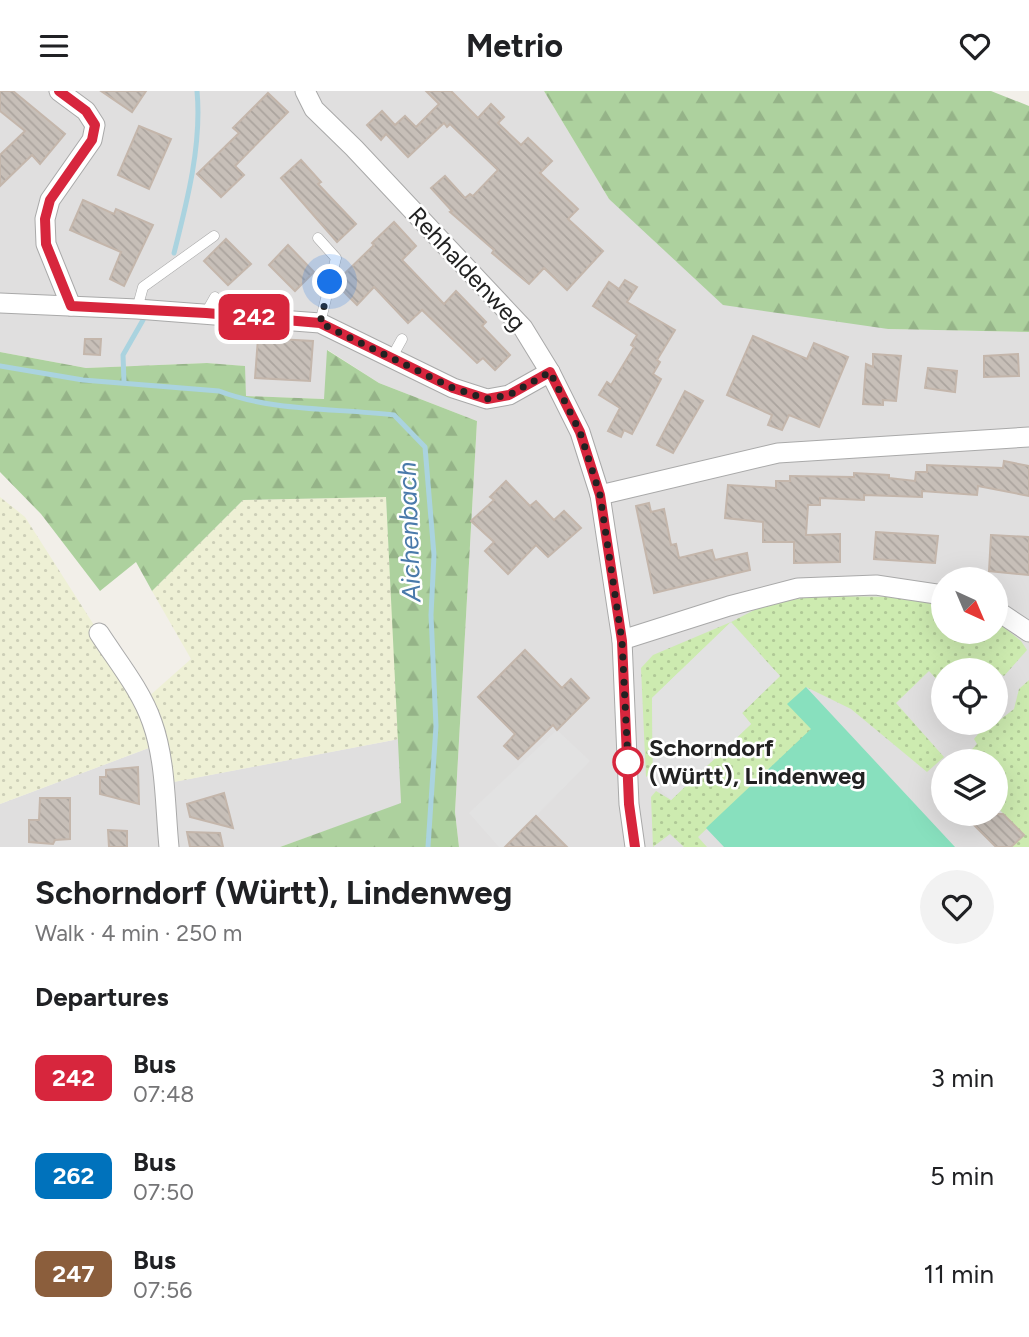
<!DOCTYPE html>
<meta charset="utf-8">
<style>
:root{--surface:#fff;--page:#f2f2f2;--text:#202124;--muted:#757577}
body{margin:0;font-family:Figtree,sans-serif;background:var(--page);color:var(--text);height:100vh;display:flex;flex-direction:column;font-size:26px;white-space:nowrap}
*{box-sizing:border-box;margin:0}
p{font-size:23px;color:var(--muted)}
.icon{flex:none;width:38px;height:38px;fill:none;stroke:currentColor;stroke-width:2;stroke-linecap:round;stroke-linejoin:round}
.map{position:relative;height:756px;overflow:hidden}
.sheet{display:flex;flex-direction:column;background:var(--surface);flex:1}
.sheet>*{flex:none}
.badge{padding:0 14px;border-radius:10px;font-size:24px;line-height:46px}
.needle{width:46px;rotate:136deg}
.tools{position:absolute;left:931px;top:476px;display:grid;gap:14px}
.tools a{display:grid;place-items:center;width:77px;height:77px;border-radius:50%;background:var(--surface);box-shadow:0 7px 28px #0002;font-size:35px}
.you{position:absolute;width:35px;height:35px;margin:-18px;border:5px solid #fff;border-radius:50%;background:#1a73e8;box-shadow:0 0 0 10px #1a73e833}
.map>.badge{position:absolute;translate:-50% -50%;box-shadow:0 0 0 4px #fff}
h2{padding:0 35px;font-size:26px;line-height:63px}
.round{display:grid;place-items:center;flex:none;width:74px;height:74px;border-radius:37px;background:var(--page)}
.summary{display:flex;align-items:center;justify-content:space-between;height:119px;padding:0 35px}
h1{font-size:33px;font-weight:700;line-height:52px}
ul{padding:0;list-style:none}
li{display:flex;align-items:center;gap:21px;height:98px;padding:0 35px}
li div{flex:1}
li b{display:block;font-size:26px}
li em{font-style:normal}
li .badge{min-width:77px;font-weight:700;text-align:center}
header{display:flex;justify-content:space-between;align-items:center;height:91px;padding:0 35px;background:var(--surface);font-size:32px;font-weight:700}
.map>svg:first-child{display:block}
.residential{fill:#e0dfdf;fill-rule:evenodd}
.farmland{fill:url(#farmland-dots)}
.grass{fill:url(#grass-dots)}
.forest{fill:url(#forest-firs)}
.pitch{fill:#88e0be}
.parking{fill:#e2e2e2}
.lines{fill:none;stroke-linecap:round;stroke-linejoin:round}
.stream{stroke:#aad3df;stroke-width:5}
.building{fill:url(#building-back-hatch);stroke:#c4b6ab;stroke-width:2}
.lane-casing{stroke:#a9a9a9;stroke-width:11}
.street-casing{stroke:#a9a9a9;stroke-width:21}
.lane{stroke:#fff;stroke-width:10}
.street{stroke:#fff;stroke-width:19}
.line-casing{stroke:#fff;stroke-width:16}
.line{stroke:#d7263d;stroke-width:10}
.walk{stroke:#222;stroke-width:7;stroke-dasharray:0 12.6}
.stop-dot{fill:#fff;stroke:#d7263d;stroke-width:3.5}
.labels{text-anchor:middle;stroke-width:5;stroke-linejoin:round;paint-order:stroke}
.street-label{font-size:24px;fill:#222;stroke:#fff}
.stop-label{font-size:24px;font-weight:bold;fill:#222;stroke:#fff;text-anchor:start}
.water-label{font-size:26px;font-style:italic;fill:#4a7aab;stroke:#fff}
</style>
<header><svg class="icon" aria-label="menu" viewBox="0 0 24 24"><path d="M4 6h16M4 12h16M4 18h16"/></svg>Metrio<svg class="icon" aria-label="heart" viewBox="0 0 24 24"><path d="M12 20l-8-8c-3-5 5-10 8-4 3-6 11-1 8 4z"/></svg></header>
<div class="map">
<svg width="1029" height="756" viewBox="0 0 1029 756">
<defs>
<pattern id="farmland-dots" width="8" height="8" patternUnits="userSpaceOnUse" patternTransform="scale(1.75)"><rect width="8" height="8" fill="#eef0d5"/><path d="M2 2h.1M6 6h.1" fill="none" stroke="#ccceb7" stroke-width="1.8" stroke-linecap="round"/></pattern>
<pattern id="grass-dots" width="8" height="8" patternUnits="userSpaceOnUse" patternTransform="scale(1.75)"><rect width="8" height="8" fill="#cdebb0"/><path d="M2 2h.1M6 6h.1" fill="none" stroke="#b0c997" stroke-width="1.8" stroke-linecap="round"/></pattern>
<pattern id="forest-firs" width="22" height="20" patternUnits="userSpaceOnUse" patternTransform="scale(1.75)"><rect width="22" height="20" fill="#add19e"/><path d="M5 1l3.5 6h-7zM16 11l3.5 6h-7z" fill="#95b388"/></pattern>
<pattern id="building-back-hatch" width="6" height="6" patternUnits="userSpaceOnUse" patternTransform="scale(1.75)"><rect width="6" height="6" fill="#c7bfb8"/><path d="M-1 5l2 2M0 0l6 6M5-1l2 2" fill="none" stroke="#aba49e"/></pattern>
</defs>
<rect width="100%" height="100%" fill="#f2efe9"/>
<g class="residential">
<path d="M 0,0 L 544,0 L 609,108 L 888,238 L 1029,241 L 1029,756 L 459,756 L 455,721 L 477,330 L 379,292 L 328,259 L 325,308 L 246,305 L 244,275 L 207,272 L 86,277 L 0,261 ZM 943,488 L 996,488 L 996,541 L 943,541 ZM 943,579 L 996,579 L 996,632 L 943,632 ZM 943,670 L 996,670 L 996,723 L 943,723 Z"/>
<path d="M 399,648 L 401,713 L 280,756 L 0,756 L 0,713 L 154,655 L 157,694 Z"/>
</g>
<g class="farmland">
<path d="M 0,406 L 25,426 L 99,542 L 154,655 L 0,713 Z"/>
<path d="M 386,406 L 399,648 L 169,692 L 147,607 L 191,568 L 152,500 L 243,409 Z"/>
</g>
<g class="grass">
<path d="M 816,505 L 906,506 L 943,512 L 943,541 L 996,541 L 996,530 L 1021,550 L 1027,559 L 1004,585 L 999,582 L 996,586 L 996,579 L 943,579 L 943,614 L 933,602 L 939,591 L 929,580 L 896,612 L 944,666 L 927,681 L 851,618 L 806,596 L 812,638 L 698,746 L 707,756 L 684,756 L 670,743 L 653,756 L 651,706 L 656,700 L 671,709 L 751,633 L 742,622 L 780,585 L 730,532 L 652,607 L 653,680 L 646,686 L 641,577 L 653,564 L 731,531 L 766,513 Z"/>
<path d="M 1029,589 L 1029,756 L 1012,756 L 1024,744 L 996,715 L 996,670 L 961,670 L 977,653 L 974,648 L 983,637 L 988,638 L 1014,618 L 1019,598 Z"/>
</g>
<g class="forest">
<path d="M 544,0 L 991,0 L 1029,15 L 1029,241 L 888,238 L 723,214 L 609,108 Z"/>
<path d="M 327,259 L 379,292 L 477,330 L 455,721 L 459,756 L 280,756 L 401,712 L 386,406 L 243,409 L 152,500 L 136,471 L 100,500 L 41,423 L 0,381 L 0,261 L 86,277 L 207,272 L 245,275 L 246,305 L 324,308 Z"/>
</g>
<path class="pitch" d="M 806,596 L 955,756 L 724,756 L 706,737 L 811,638 L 787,613 Z"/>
<g class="parking">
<path d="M 731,531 L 780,585 L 742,622 L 751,633 L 671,709 L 653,690 L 652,607 Z"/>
<path d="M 557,639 L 590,670 L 505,756 L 499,756 L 469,722 Z"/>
</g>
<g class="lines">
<g class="stream">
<path d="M 174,162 C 187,111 202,53 197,0"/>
<path d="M 0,275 L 83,289 L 219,300 C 274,321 336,317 394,324 L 425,356 L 434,464 L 431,524 L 436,635 L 428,756"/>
<path d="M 124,291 L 123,264 L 143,229"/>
</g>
</g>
<g class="building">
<path d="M 0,0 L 13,0 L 65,43 L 40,73 L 32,64 L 0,95 L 0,64 L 25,40 L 0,20 Z"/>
<path d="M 101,0 L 146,0 L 132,21 Z"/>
<path d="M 426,0 L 451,0 L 478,27 L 491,13 L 504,26 L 498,32 L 521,54 L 528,47 L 552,70 L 540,82 L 578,118 L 568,128 L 603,160 L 567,199 L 544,177 L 529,193 L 492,162 L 494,159 L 450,121 L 452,120 L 431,97 L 445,85 L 465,107 L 470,103 L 473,105 L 498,79 L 450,33 L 447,36 L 444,32 L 408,66 L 386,43 L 381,49 L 367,34 L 382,20 L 395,34 L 405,25 L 416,36 L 439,13 Z"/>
<path d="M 268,2 L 288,21 L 235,75 L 244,84 L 221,106 L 197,83 L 239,42 L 233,37 Z"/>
<path d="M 139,35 L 171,48 L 149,98 L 118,84 Z"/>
<path d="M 301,69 L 321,91 L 318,93 L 356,133 L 337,151 L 281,87 Z"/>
<path d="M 83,109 L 114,123 L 116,118 L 153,134 L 124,195 L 110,188 L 121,161 L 70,139 Z"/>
<path d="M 394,131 L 416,155 L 402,169 L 444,213 L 456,200 L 486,231 L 482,235 L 510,264 L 495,279 L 483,267 L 477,272 L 422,219 L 408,232 L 374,196 L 357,214 L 337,194 L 338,189 L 374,154 L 372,152 Z"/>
<path d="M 226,148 L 251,173 L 228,194 L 204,170 Z"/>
<path d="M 288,154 L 314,181 L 295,200 L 269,174 Z"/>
<path d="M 625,189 L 637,196 L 627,211 L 675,239 L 657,269 L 660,271 L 653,283 L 661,288 L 632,343 L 624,339 L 621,346 L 608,340 L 620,317 L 599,304 L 607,291 L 611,294 L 634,256 L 631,254 L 637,244 L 593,215 L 609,191 L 619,198 Z"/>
<path d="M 753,245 L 807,268 L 814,252 L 848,266 L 819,336 L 789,324 L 782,339 L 768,334 L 772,324 L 727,304 Z"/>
<path d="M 258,247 L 313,250 L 310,290 L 255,287 Z"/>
<path d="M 85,248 L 101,248 L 100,264 L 84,263 Z"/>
<path d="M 873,263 L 901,265 L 896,310 L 883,309 L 883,314 L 863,313 L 866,273 L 873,276 Z"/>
<path d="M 1018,263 L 1019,285 L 984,286 L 984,265 Z"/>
<path d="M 928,277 L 957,280 L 955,301 L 925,297 Z"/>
<path d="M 685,300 L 703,310 L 673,362 L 657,354 Z"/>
<path d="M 1004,370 L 1029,375 L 1029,405 L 978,395 L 977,404 L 922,400 L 922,406 L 864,404 L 864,409 L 820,407 L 820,414 L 808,414 L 806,444 L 840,443 L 840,471 L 794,472 L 794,451 L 763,451 L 763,431 L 725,427 L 728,394 L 776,397 L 776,390 L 790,390 L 790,385 L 854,386 L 854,382 L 889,384 L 889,387 L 915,390 L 916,381 L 927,381 L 927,374 L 1003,377 Z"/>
<path d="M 506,390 L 530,415 L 536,410 L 554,429 L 564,420 L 581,437 L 548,466 L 536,454 L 508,483 L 485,460 L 494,451 L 471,430 L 494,409 L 490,406 Z"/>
<path d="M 649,412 L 651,421 L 664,418 L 671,454 L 676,453 L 679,467 L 712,459 L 715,469 L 747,462 L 750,479 L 654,502 L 636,415 Z"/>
<path d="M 876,441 L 938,445 L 935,472 L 874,468 Z"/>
<path d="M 991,444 L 1029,446 L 1029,484 L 989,480 Z"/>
<path d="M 525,559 L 562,597 L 571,588 L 589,607 L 557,639 L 553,634 L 518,668 L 504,655 L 515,643 L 478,606 Z"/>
<path d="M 138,676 L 139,713 L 100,703 L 100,686 L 106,686 L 106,679 Z"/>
<path d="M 224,702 L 233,737 L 190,726 L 187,713 Z"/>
<path d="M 40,707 L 70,707 L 70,748 L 55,749 L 53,753 L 29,751 L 29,729 L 39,729 Z"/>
<path d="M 963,723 L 1003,723 L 1024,744 L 1011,756 L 996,756 Z"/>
<path d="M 536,725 L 567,756 L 505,756 Z"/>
<path d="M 108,739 L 127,740 L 127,756 L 109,756 Z"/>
<path d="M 187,741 L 220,742 L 223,756 L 190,756 Z"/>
</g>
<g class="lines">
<g class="lane-casing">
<g id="lane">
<path d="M 318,147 L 336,167 L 320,232"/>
<path d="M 137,218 L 143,196 L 214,145"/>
<path d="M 206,222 L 215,206"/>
<path d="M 392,266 L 402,248"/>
</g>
</g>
<g class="street-casing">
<g id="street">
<path d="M 59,0 L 86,20 L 95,34 L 92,49 L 50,109 L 45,128 L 46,153 L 71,215"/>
<path d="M 305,0 L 314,18 L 354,57 L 523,237 L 550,281 L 580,341 L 600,404 L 622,549 L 629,713 L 635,756"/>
<path d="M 0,212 L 137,218 L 320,232 L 453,297 L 487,308 L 509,304 L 550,281"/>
<path d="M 600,404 L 778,362 L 1029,346"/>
<path d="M 996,519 L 1029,541"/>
<path d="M 99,542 C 117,570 141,599 152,631 C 166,670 165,716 169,756"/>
<path d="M 622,549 L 729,515 L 798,497 L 876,494 L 943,504"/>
</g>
</g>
<use href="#lane" class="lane"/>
<use href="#street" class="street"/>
</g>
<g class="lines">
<g class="line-casing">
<path id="line" d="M 59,0 L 86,20 L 95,34 L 92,49 L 50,109 L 45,128 L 46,153 L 71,215 L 206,222 L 320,232 L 453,297 L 487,308 L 509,304 L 550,281 L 580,341 L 600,404 L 622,550 L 629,713 L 635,756"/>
</g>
<use href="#line" class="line"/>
<path class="walk" d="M 330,191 L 320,232 L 453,297 L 487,308 L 509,304 L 550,281 L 580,341 L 600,404 L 622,550 L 628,671"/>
</g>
<circle class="stop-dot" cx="628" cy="671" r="14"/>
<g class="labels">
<g class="street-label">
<text transform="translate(467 178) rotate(47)" y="8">Rehhaldenweg</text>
</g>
<g class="stop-label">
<text x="649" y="665">Schorndorf<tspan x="649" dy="28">(Württ), Lindenweg</tspan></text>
</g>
<g class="water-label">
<text transform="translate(409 441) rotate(-92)" y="9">Aichenbach</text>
</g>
</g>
</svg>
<div class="tools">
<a><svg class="needle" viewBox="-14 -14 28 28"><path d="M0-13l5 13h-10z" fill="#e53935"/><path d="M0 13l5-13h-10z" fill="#757577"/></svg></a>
<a><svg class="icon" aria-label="locate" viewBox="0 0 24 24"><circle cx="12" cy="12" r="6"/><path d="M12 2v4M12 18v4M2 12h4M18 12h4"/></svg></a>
<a><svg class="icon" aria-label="layers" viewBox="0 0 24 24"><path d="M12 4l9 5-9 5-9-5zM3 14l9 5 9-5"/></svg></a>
</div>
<div class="you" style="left:330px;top:191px"></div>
<b class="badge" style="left:254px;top:226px;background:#d7263d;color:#fff">242</b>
</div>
<section class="sheet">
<div class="summary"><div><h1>Schorndorf (Württ), Lindenweg</h1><p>Walk · 4 min · 250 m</p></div><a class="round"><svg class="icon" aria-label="heart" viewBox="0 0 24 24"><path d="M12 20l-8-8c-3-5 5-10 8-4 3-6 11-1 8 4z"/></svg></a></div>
<h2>Departures</h2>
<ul>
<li><span class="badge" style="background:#d7263d;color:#fff">242</span><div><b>Bus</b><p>07:48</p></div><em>3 min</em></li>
<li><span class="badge" style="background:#0072bc;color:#fff">262</span><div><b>Bus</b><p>07:50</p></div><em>5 min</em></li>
<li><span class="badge" style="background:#8b5e3c;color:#fff">247</span><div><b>Bus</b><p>07:56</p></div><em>11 min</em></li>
</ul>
</section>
